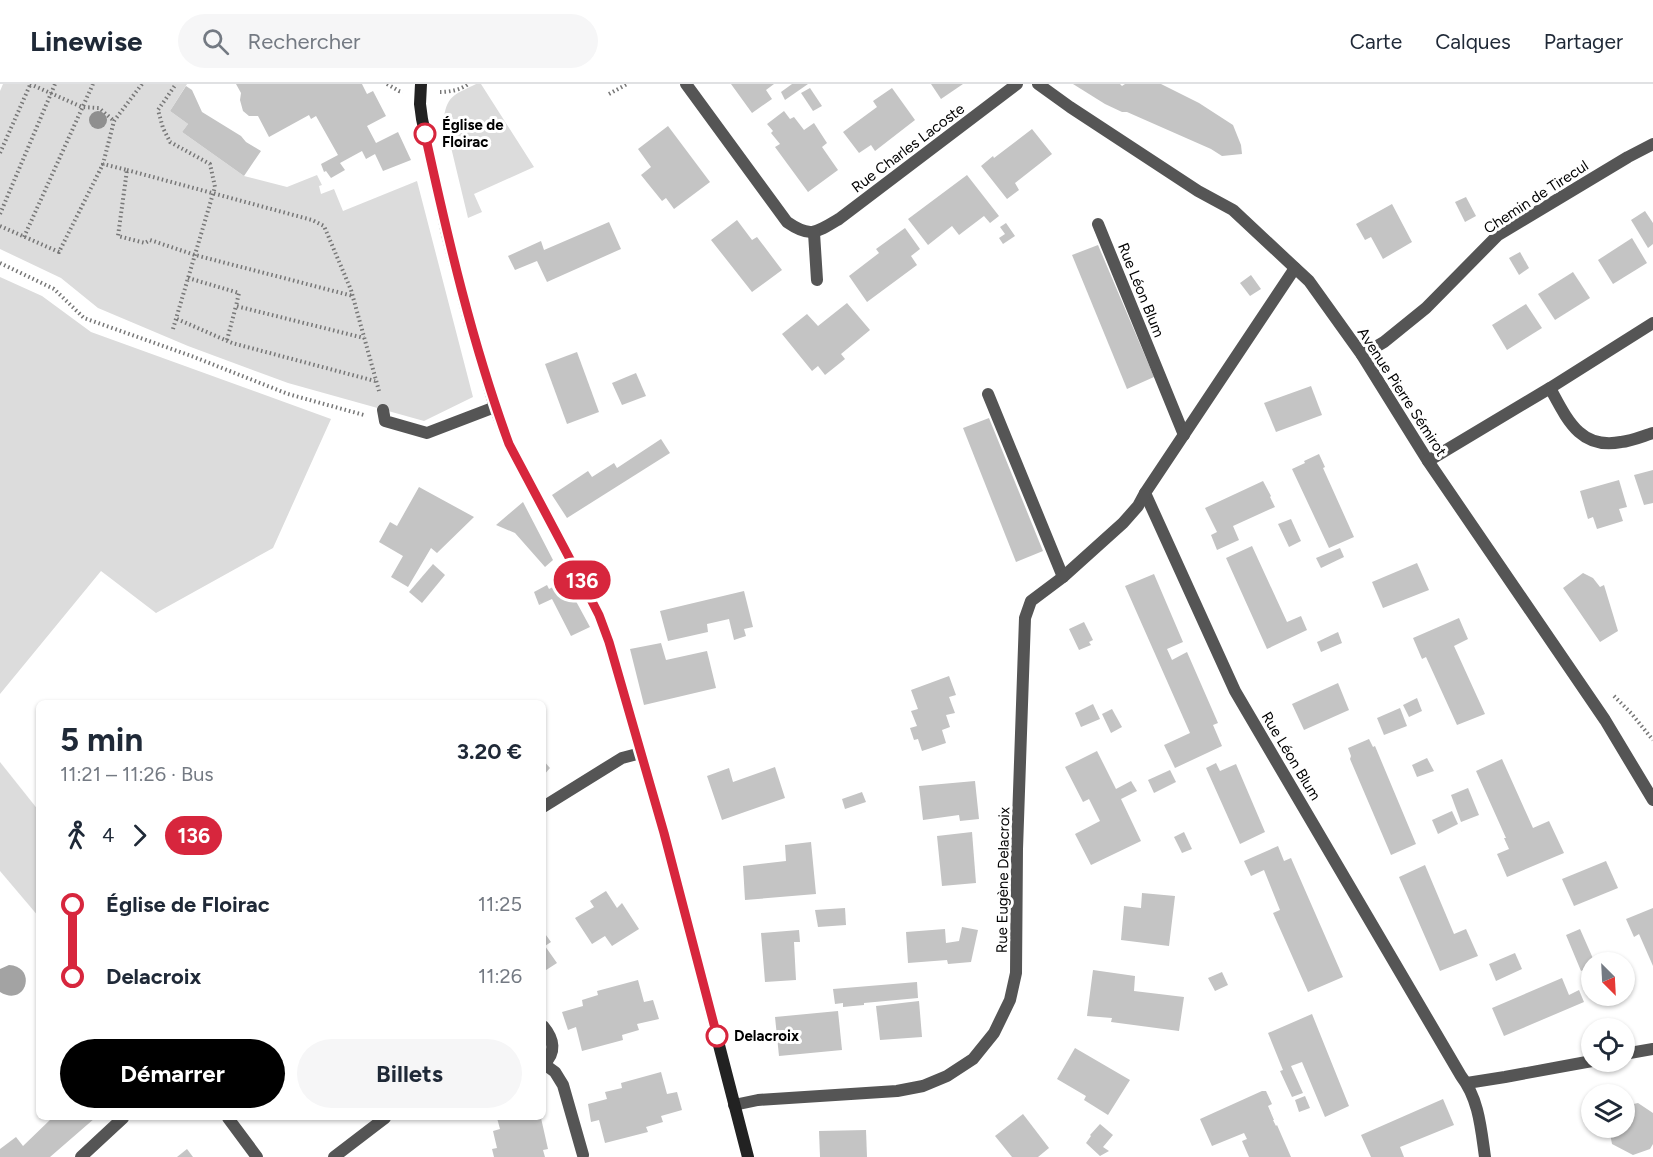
<!DOCTYPE html>
<html lang="fr">
<meta charset="utf-8">
<style>
:root{--surface:#fff;--page:#f6f6f7;--text:#1f2937;--muted:#747a83;--line:#e0e1e3;--accent:#000}
body{margin:0;font-family:Figtree,sans-serif;background:var(--page);color:var(--text);height:100vh;display:flex;flex-direction:column;font-size:22px;white-space:nowrap}
*{box-sizing:border-box;margin:0}
p{font-size:20px;color:var(--muted)}
.icon{flex:none;width:33px;height:33px;fill:none;stroke:currentColor;stroke-width:2;stroke-linecap:round;stroke-linejoin:round}
.map{position:relative;flex:1;overflow:hidden}
.details{position:absolute;left:36px;top:616px;width:510px;height:420px;display:flex;flex-direction:column;background:var(--surface);border-radius:9px;box-shadow:0 2px 4px #0004}
.details>*{flex:none}
.badge{padding:0 12px;border-radius:20px;font-size:21px;line-height:39px}
.needle{width:39px;rotate:156deg}
.buttons{position:absolute;left:1581px;top:868px;display:grid;gap:12px}
.buttons a{display:grid;place-items:center;width:54px;height:54px;border-radius:50%;background:var(--surface);box-shadow:0 2px 4px #0004;font-size:30px}
.map>.badge{position:absolute;translate:-50% -50%;box-shadow:0 0 0 3px #fff}
.legs{display:flex;align-items:center;gap:9px;height:66px;padding:0 24px;font-size:20px}
.legs p{margin-inline-start:auto}
.head{display:flex;align-items:center;justify-content:space-between;height:102px;padding:0 24px}
h1{font-size:33px;font-weight:700;line-height:45px}
.button{display:flex;gap:12px;margin-top:auto;padding:12px 24px}
.button a{flex:1;height:69px;border-radius:36px;background:var(--accent);color:#fff;font-size:24px;font-weight:700;line-height:69px;text-align:center}
.button a+a{background:var(--page);color:var(--text)}
ul{padding:0 24px;list-style:none}
li{display:flex;align-items:center;gap:21px;height:72px;font-size:22px}
li i{display:grid;place-items:center;width:9px;height:100%;margin:0 8px;background:currentColor}
li i::after{content:'';width:15px;height:15px;margin:-8px;border:4px solid;border-radius:50%;background:var(--surface)}
li p{margin-inline-start:auto}
li:first-child i{background:linear-gradient(#0000 50%,currentColor 0)}
li:last-child i{background:linear-gradient(currentColor 50%,#0000 0)}
header{display:flex;align-items:center;gap:36px;box-sizing:border-box;height:84px;padding:0 30px;background:var(--surface);border-bottom:2px solid var(--line)}
header strong{font-size:28px}
nav{display:flex;gap:33px;margin-inline-start:auto;font-size:21px}
.search{width:420px;height:54px;background:var(--page);display:flex;align-items:center;gap:15px;box-sizing:border-box;padding:0 21px;border-radius:33px;color:var(--muted);font-size:22px}
.map>svg:first-child{display:block}
.green{fill:#dcdcdc}
.water{fill:#a3a3a3}
.building{fill:#c4c4c4}
.lines{fill:none;stroke-linecap:round;stroke-linejoin:round}
.path{stroke:#777;stroke-width:4;stroke-dasharray:1.5 3;stroke-linecap:butt}
.lane{stroke:#555;stroke-width:12}
.street{stroke:#555;stroke-width:12}
.secondary{stroke:#222;stroke-width:12}
.tree{fill:#8f8f8f}
.line-1-casing{stroke:#fff;stroke-width:14}
.line-1{stroke:#d7263d;stroke-width:9}
.stop-1-dot{fill:#fff;stroke:#d7263d;stroke-width:3}
.labels{text-anchor:middle;stroke-width:6;stroke-linejoin:round;paint-order:stroke}
.stop-label{font-size:15px;font-weight:bold;fill:#000;stroke:#fff;text-anchor:start}
.street-label{font-size:15px;fill:#000;stroke:#fff}
</style>
<header>
<strong>Linewise</strong>
<div class="search"><svg class="icon" aria-label="search" viewBox="0 0 24 24"><circle cx="10" cy="10" r="6"/><path d="M15 15l6 6"/></svg>Rechercher</div>
<nav><a>Carte</a><a>Calques</a><a>Partager</a></nav>
</header>
<div class="map">
<svg width="1653" height="1073" viewBox="0 0 1653 1073">
<rect width="100%" height="100%" fill="#fff"/>
<g class="green">
<path d="M 3,0 L 187,0 L 170,27 L 188,40 L 182,48 L 244,92 L 287,103 L 317,91 L 322,101 L 319,102 L 321,110 L 334,105 L 343,127 L 417,97 L 473,313 L 424,337 L 288,299 L 188,262 L 98,224 L 61,194 L 0,165 L 0,7 Z"/>
<path d="M 476,0 L 481,0 L 534,83 L 474,110 L 482,128 L 468,134 L 444,34 C 447,10 457,10 476,0 Z"/>
<path d="M 0,193 L 42,212 L 91,248 L 331,335 L 273,464 L 156,529 L 101,487 L 0,610 Z"/>
<path d="M 0,678 L 39,727 L 39,833 L 0,787 Z"/>
</g>
<path class="water" d="M 9,881 C 38,883 26,924 0,908 L 0,885 Z"/>
<g class="building">
<path d="M 236,0 L 362,0 L 367,10 L 373,7 L 386,32 L 367,42 L 376,59 L 398,48 L 411,76 L 383,87 L 375,70 L 366,75 L 362,67 L 340,79 L 345,86 L 331,94 L 326,87 L 324,88 L 321,80 L 338,71 L 316,32 L 311,35 L 309,31 L 269,53 L 258,32 L 249,32 L 243,27 L 240,16 L 241,9 Z"/>
<path d="M 731,0 L 774,0 L 766,6 L 772,15 L 752,29 Z"/>
<path d="M 792,0 L 808,0 L 785,16 L 781,8 Z"/>
<path d="M 931,0 L 963,0 L 941,15 Z"/>
<path d="M 1073,0 L 1120,0 L 1122,2 L 1125,0 L 1161,0 L 1199,19 L 1233,41 L 1241,61 L 1242,70 L 1222,72 L 1211,65 L 1127,28 L 1122,28 L 1105,20 Z"/>
<path d="M 186,2 L 192,6 L 202,28 L 241,52 L 246,58 L 261,67 L 244,92 L 182,48 L 188,40 L 170,27 Z"/>
<path d="M 810,4 L 822,22 L 813,27 L 801,9 Z"/>
<path d="M 892,4 L 915,36 L 875,67 L 871,61 L 859,69 L 843,48 L 877,23 L 873,17 Z"/>
<path d="M 784,27 L 790,35 L 794,33 L 804,46 L 814,39 L 827,59 L 822,63 L 838,86 L 808,108 L 775,63 L 780,60 L 771,49 L 773,47 L 767,40 Z"/>
<path d="M 668,42 L 710,98 L 674,125 L 666,114 L 662,117 L 641,91 L 651,83 L 638,65 Z"/>
<path d="M 1032,45 L 1052,70 L 1015,99 L 1019,106 L 1007,115 L 981,82 L 993,72 L 994,74 Z"/>
<path d="M 967,91 L 999,132 L 990,139 L 984,132 L 959,151 L 952,142 L 928,161 L 908,135 Z"/>
<path d="M 1466,113 L 1476,132 L 1465,138 L 1455,118 Z"/>
<path d="M 1392,120 L 1412,158 L 1383,175 L 1371,153 L 1365,156 L 1356,140 Z"/>
<path d="M 1645,127 L 1653,139 L 1653,160 L 1648,164 L 1631,136 Z"/>
<path d="M 737,136 L 752,156 L 757,153 L 782,186 L 752,208 L 711,156 Z"/>
<path d="M 609,138 L 621,165 L 547,198 L 537,177 L 515,186 L 508,172 L 541,157 L 544,166 Z"/>
<path d="M 1006,139 L 1015,152 L 1003,160 L 999,154 L 1005,150 L 1000,143 Z"/>
<path d="M 905,144 L 920,165 L 911,172 L 917,181 L 867,218 L 849,192 L 879,169 L 876,165 Z"/>
<path d="M 1632,154 L 1647,179 L 1613,200 L 1598,176 Z"/>
<path d="M 1098,161 L 1154,293 L 1127,305 L 1072,171 Z"/>
<path d="M 1520,168 L 1529,184 L 1519,191 L 1509,174 Z"/>
<path d="M 1573,188 L 1590,214 L 1555,236 L 1538,210 Z"/>
<path d="M 1251,191 L 1261,205 L 1250,212 L 1240,199 Z"/>
<path d="M 847,219 L 870,246 L 841,270 L 845,275 L 825,291 L 818,282 L 812,287 L 782,250 L 807,230 L 818,242 Z"/>
<path d="M 1526,220 L 1542,244 L 1507,266 L 1492,241 Z"/>
<path d="M 577,268 L 599,328 L 567,340 L 545,280 Z"/>
<path d="M 636,289 L 646,312 L 622,321 L 612,299 Z"/>
<path d="M 1311,302 L 1322,331 L 1276,348 L 1264,319 Z"/>
<path d="M 989,334 L 1043,467 L 1016,478 L 963,344 Z"/>
<path d="M 661,355 L 670,369 L 567,434 L 552,411 L 588,387 L 592,393 L 614,379 L 617,384 Z"/>
<path d="M 1319,370 L 1325,383 L 1323,384 L 1354,453 L 1329,464 L 1292,385 L 1305,379 L 1304,377 Z"/>
<path d="M 1653,386 L 1653,419 L 1644,421 L 1634,391 Z"/>
<path d="M 1619,396 L 1627,423 L 1619,425 L 1623,437 L 1597,445 L 1593,433 L 1588,435 L 1580,407 Z"/>
<path d="M 1263,397 L 1271,412 L 1270,413 L 1275,423 L 1233,442 L 1239,456 L 1217,466 L 1211,451 L 1217,448 L 1205,424 Z"/>
<path d="M 419,403 L 474,433 L 437,469 L 431,464 L 408,503 L 391,493 L 403,472 L 379,458 L 390,438 L 397,442 Z"/>
<path d="M 523,418 L 553,476 L 545,483 L 515,449 L 496,441 Z"/>
<path d="M 1291,435 L 1301,457 L 1289,463 L 1278,440 Z"/>
<path d="M 1252,462 L 1287,538 L 1301,532 L 1307,546 L 1267,565 L 1226,474 Z"/>
<path d="M 1340,464 L 1344,473 L 1321,484 L 1316,474 Z"/>
<path d="M 1417,479 L 1429,506 L 1383,524 L 1372,498 Z"/>
<path d="M 433,480 L 445,491 L 422,519 L 409,508 Z"/>
<path d="M 1583,489 L 1593,494 L 1600,503 L 1604,501 L 1618,547 L 1600,558 L 1563,504 Z"/>
<path d="M 1154,490 L 1183,558 L 1167,565 L 1172,576 L 1187,568 L 1218,639 L 1213,641 L 1222,662 L 1175,684 L 1164,661 L 1190,649 L 1125,502 Z"/>
<path d="M 565,497 L 590,543 L 571,552 L 552,515 L 539,521 L 534,508 L 547,501 L 549,505 Z"/>
<path d="M 744,507 L 753,543 L 744,545 L 746,552 L 734,556 L 729,535 L 707,540 L 708,548 L 668,557 L 660,527 Z"/>
<path d="M 1459,534 L 1468,555 L 1454,562 L 1485,630 L 1457,641 L 1426,573 L 1422,575 L 1413,554 Z"/>
<path d="M 1084,538 L 1093,556 L 1089,558 L 1091,561 L 1079,566 L 1069,545 Z"/>
<path d="M 1338,548 L 1342,559 L 1321,568 L 1317,558 Z"/>
<path d="M 661,559 L 666,576 L 707,567 L 716,604 L 644,621 L 630,565 Z"/>
<path d="M 949,592 L 956,611 L 949,613 L 955,629 L 946,631 L 950,643 L 942,646 L 946,659 L 922,667 L 918,655 L 914,656 L 910,644 L 917,642 L 911,627 L 918,625 L 911,606 Z"/>
<path d="M 1338,599 L 1349,626 L 1304,646 L 1292,620 Z"/>
<path d="M 1417,614 L 1422,627 L 1409,633 L 1403,621 Z"/>
<path d="M 1093,620 L 1100,635 L 1081,643 L 1075,629 Z"/>
<path d="M 1400,624 L 1407,642 L 1384,651 L 1377,634 Z"/>
<path d="M 1112,625 L 1122,643 L 1111,649 L 1102,630 Z"/>
<path d="M 1369,655 L 1373,663 L 1375,662 L 1416,760 L 1391,771 L 1350,675 L 1351,672 L 1348,664 Z"/>
<path d="M 1097,667 L 1116,705 L 1131,697 L 1137,707 L 1121,715 L 1141,757 L 1091,781 L 1075,750 L 1100,737 L 1089,715 L 1083,718 L 1065,683 Z"/>
<path d="M 1427,674 L 1434,687 L 1417,693 L 1412,681 Z"/>
<path d="M 1502,675 L 1533,744 L 1549,737 L 1564,769 L 1507,793 L 1497,770 L 1509,765 L 1504,754 L 1506,754 L 1476,687 Z"/>
<path d="M 543,676 L 550,684 L 543,692 Z"/>
<path d="M 1216,679 L 1220,687 L 1236,680 L 1265,748 L 1240,760 L 1206,684 Z"/>
<path d="M 775,683 L 785,714 L 722,736 L 707,692 L 729,684 L 733,698 Z"/>
<path d="M 1170,686 L 1176,698 L 1154,709 L 1148,696 Z"/>
<path d="M 975,697 L 979,735 L 960,737 L 959,731 L 923,736 L 919,702 Z"/>
<path d="M 1468,704 L 1479,731 L 1461,738 L 1451,711 Z"/>
<path d="M 862,708 L 866,718 L 845,725 L 842,715 Z"/>
<path d="M 1452,727 L 1458,740 L 1438,750 L 1432,736 Z"/>
<path d="M 972,748 L 976,799 L 942,802 L 937,752 Z"/>
<path d="M 1184,748 L 1192,765 L 1182,769 L 1174,753 Z"/>
<path d="M 811,758 L 816,810 L 745,816 L 743,782 L 786,777 L 785,761 Z"/>
<path d="M 1278,762 L 1284,777 L 1291,774 L 1343,893 L 1308,908 L 1273,829 L 1280,826 L 1264,786 L 1251,792 L 1244,777 Z"/>
<path d="M 1606,777 L 1618,804 L 1574,822 L 1562,795 Z"/>
<path d="M 1425,781 L 1454,850 L 1466,845 L 1478,872 L 1440,887 L 1399,793 Z"/>
<path d="M 606,807 L 617,824 L 622,819 L 639,845 L 612,862 L 605,852 L 592,860 L 575,834 L 594,823 L 590,817 Z"/>
<path d="M 1142,809 L 1175,812 L 1169,862 L 1121,856 L 1124,822 L 1141,824 Z"/>
<path d="M 845,824 L 846,841 L 818,843 L 815,826 Z"/>
<path d="M 1653,824 L 1653,882 L 1639,850 L 1634,853 L 1626,835 Z"/>
<path d="M 962,843 L 978,846 L 971,878 L 948,880 L 947,876 L 908,879 L 906,848 L 945,845 L 946,859 L 959,857 Z"/>
<path d="M 1580,845 L 1595,879 L 1592,879 L 1592,882 L 1581,887 L 1566,851 Z"/>
<path d="M 799,846 L 800,858 L 794,858 L 796,896 L 765,898 L 761,849 Z"/>
<path d="M 543,847 L 551,858 L 545,862 L 557,879 L 543,888 Z"/>
<path d="M 1515,869 L 1522,885 L 1496,897 L 1489,880 Z"/>
<path d="M 1093,886 L 1135,892 L 1134,907 L 1184,913 L 1179,947 L 1111,938 L 1112,934 L 1087,932 Z"/>
<path d="M 1222,888 L 1228,901 L 1215,907 L 1208,894 Z"/>
<path d="M 1562,894 L 1569,911 L 1579,906 L 1584,918 L 1504,952 L 1492,924 Z"/>
<path d="M 638,896 L 644,918 L 653,916 L 659,935 L 637,940 L 639,946 L 622,951 L 623,956 L 582,967 L 576,943 L 568,946 L 562,928 L 583,922 L 582,916 L 598,911 L 597,907 Z"/>
<path d="M 917,898 L 918,914 L 864,919 L 864,921 L 853,922 L 843,923 L 843,919 L 835,920 L 833,905 Z"/>
<path d="M 919,917 L 922,953 L 880,956 L 876,922 Z"/>
<path d="M 838,927 L 842,966 L 779,972 L 775,933 Z"/>
<path d="M 1312,930 L 1349,1022 L 1325,1033 L 1302,978 L 1291,982 L 1303,1009 L 1292,1013 L 1280,987 L 1283,986 L 1268,949 Z"/>
<path d="M 1075,964 L 1130,996 L 1108,1031 L 1084,1016 L 1086,1012 L 1057,995 Z"/>
<path d="M 661,988 L 667,1010 L 677,1008 L 682,1026 L 661,1032 L 663,1038 L 646,1043 L 648,1048 L 605,1059 L 599,1036 L 591,1038 L 588,1020 L 607,1015 L 605,1008 L 622,1004 L 621,999 Z"/>
<path d="M 1262,1007 L 1266,1007 L 1272,1020 L 1268,1022 L 1274,1036 L 1273,1036 L 1276,1042 L 1277,1041 L 1291,1073 L 1249,1073 L 1242,1057 L 1247,1055 L 1244,1049 L 1212,1062 L 1200,1035 Z"/>
<path d="M 1305,1012 L 1310,1024 L 1299,1028 L 1295,1016 Z"/>
<path d="M 1443,1015 L 1454,1041 L 1400,1063 L 1404,1073 L 1371,1073 L 1361,1051 Z"/>
<path d="M 1638,1019 L 1653,1029 L 1653,1060 L 1650,1065 L 1633,1071 L 1612,1060 L 1609,1044 L 1624,1044 L 1624,1022 Z"/>
<path d="M 1023,1030 L 1049,1064 L 1038,1073 L 1012,1073 L 995,1052 Z"/>
<path d="M 52,1034 L 95,1034 L 50,1073 L 0,1073 L 0,1065 L 16,1053 L 23,1062 Z"/>
<path d="M 497,1034 L 541,1034 L 548,1065 L 543,1066 L 545,1073 L 494,1073 L 492,1065 L 497,1064 L 493,1047 L 500,1045 Z"/>
<path d="M 1100,1040 L 1113,1051 L 1103,1063 L 1109,1067 L 1100,1072 L 1086,1059 L 1091,1052 L 1090,1051 Z"/>
<path d="M 866,1046 L 867,1073 L 820,1073 L 819,1047 Z"/>
<path d="M 187,1065 L 193,1073 L 177,1073 Z"/>
</g>
<g class="lines">
<g class="path">
<path d="M 30,0 L 82,23 L 99,24 L 114,37"/>
<path d="M 142,0 L 114,37 L 103,80 L 127,86 L 118,152 L 145,159 L 150,156 L 195,171 L 353,212"/>
<path d="M 387,0 L 399,7 L 403,8"/>
<path d="M 440,8 C 449,8 461,6 468,0"/>
<path d="M 609,10 L 627,0"/>
<path d="M 0,69 L 30,1"/>
<path d="M 127,86 L 312,136 L 324,142 L 351,206 L 379,307"/>
<path d="M 0,130 L 55,0"/>
<path d="M 0,142 L 59,168 L 103,80"/>
<path d="M 24,153 L 93,0"/>
<path d="M 0,179 L 54,205 L 84,234 L 194,273 L 288,310 L 364,331"/>
<path d="M 188,194 L 239,209 L 236,222 L 364,254"/>
<path d="M 177,235 L 232,259 L 375,297"/>
<path d="M 173,245 L 215,103 L 210,80 L 170,58 L 163,44 L 158,26 L 176,0"/>
<path d="M 227,256 L 236,222"/>
<path d="M 1614,612 L 1631,629 L 1653,656"/>
</g>
<g class="lane">
<path d="M 1098,140 L 1184,351"/>
<path d="M 988,310 L 1063,493"/>
<path d="M 383,326 L 385,337 L 427,349 L 495,323"/>
<path d="M 544,980 L 555,988 L 563,1001 L 583,1071"/>
</g>
<g class="street">
<path d="M 686,0 L 787,138 C 810,154 816,149 839,135 L 1017,0"/>
<path d="M 1038,0 L 1070,23 L 1198,107 L 1233,126 L 1309,197 L 1362,271 L 1428,377 L 1605,636 L 1653,716"/>
<path d="M 814,149 L 817,196"/>
<path d="M 1295,184 L 1145,409 L 1235,607 L 1461,992 C 1479,1015 1481,1045 1485,1073"/>
<path d="M 1362,271 L 1384,258 L 1426,224 L 1498,151 L 1628,73 L 1653,60"/>
<path d="M 1550,304 C 1567,335 1580,366 1621,358 C 1632,357 1643,352 1653,349"/>
<path d="M 1428,377 L 1550,304 L 1653,239"/>
<path d="M 543,723 L 622,674 L 641,669"/>
<path d="M 543,942 C 554,955 557,969 543,981"/>
<path d="M 1624,970 L 1653,965"/>
<path d="M 1467,999 L 1505,993 L 1592,977"/>
<path d="M 734,1021 L 758,1016 L 897,1007 L 923,1002 L 947,992 L 973,975 L 994,949 L 1010,916 L 1016,889 L 1017,765 L 1025,534 L 1031,517 L 1063,493 L 1123,439 L 1138,422 L 1145,409"/>
<path d="M 228,1034 L 257,1073"/>
<path d="M 81,1073 L 123,1034"/>
<path d="M 334,1073 L 385,1034"/>
</g>
<path class="secondary" d="M 421,0 L 420,20 L 422,35 L 447,150 L 468,232 L 495,323 L 509,360 L 580,494 L 599,531 L 609,558 L 664,749 L 748,1073"/>
</g>
<circle class="tree" cx="98" cy="36" r="9"/>
<g class="lines">
<g class="line-1-casing">
<path id="line-1" d="M 425,50 C 448,155 472,259 509,360 L 580,494 L 599,531 L 609,558 L 664,749 L 717,952"/>
</g>
<use href="#line-1" class="line-1"/>
</g>
<g class="stop-1-dot">
<circle cx="425" cy="50" r="10"/>
<circle cx="717" cy="952" r="10"/>
</g>
<g class="labels">
<g class="stop-label">
<text x="442" y="46">Église de<tspan x="442" dy="17">Floirac</tspan></text>
<text x="734" y="957">Delacroix</text>
</g>
<g class="street-label">
<text transform="translate(908 64) rotate(-37)" y="5">Rue Charles Lacoste</text>
<text transform="translate(1536 113) rotate(-33)" y="5">Chemin de Tirecul</text>
<text transform="translate(1141 206) rotate(68)" y="5">Rue Léon Blum</text>
<text transform="translate(1402 308) rotate(57)" y="5">Avenue Pierre Sémirot</text>
<text transform="translate(1291 672) rotate(59)" y="5">Rue Léon Blum</text>
<text transform="translate(1003 796) rotate(-89)" y="5">Rue Eugène Delacroix</text>
</g>
</g>
</svg>
<div class="buttons">
<a><svg class="needle" viewBox="-14 -14 28 28"><path d="M0-13l5 13h-10z" fill="#e53935"/><path d="M0 13l5-13h-10z" fill="#747a83"/></svg></a>
<a><svg class="icon" aria-label="locate" viewBox="0 0 24 24"><circle cx="12" cy="12" r="6"/><path d="M12 2v4M12 18v4M2 12h4M18 12h4"/></svg></a>
<a><svg class="icon" aria-label="layers" viewBox="0 0 24 24"><path d="M12 4l9 5-9 5-9-5zM3 14l9 5 9-5"/></svg></a>
</div>
<b class="badge" style="left:582px;top:496px;background:#d7263d;color:#fff">136</b>
<section class="details">
<div class="head"><div><h1>5 min</h1><p>11:21 – 11:26 · Bus</p></div><b>3.20 €</b></div>
<div class="legs"><svg class="icon" aria-label="walk" viewBox="0 0 24 24"><circle cx="13" cy="4" r="2"/><path d="M13 8l-2 6 4 7M11 14l-3 7M7 12l3-4h3l4 4"/></svg>4<svg class="icon" aria-label="forward" viewBox="0 0 24 24"><path d="M9 5l7 7-7 7"/></svg><b class="badge" style="background:#d7263d;color:#fff">136</b></div>
<ul>
<li><i style="color:#d7263d"></i><b>Église de Floirac</b><p>11:25</p></li>
<li><i style="color:#d7263d"></i><b>Delacroix</b><p>11:26</p></li>
</ul>
<div class="button"><a>Démarrer</a><a>Billets</a></div>
</section>
</div>
